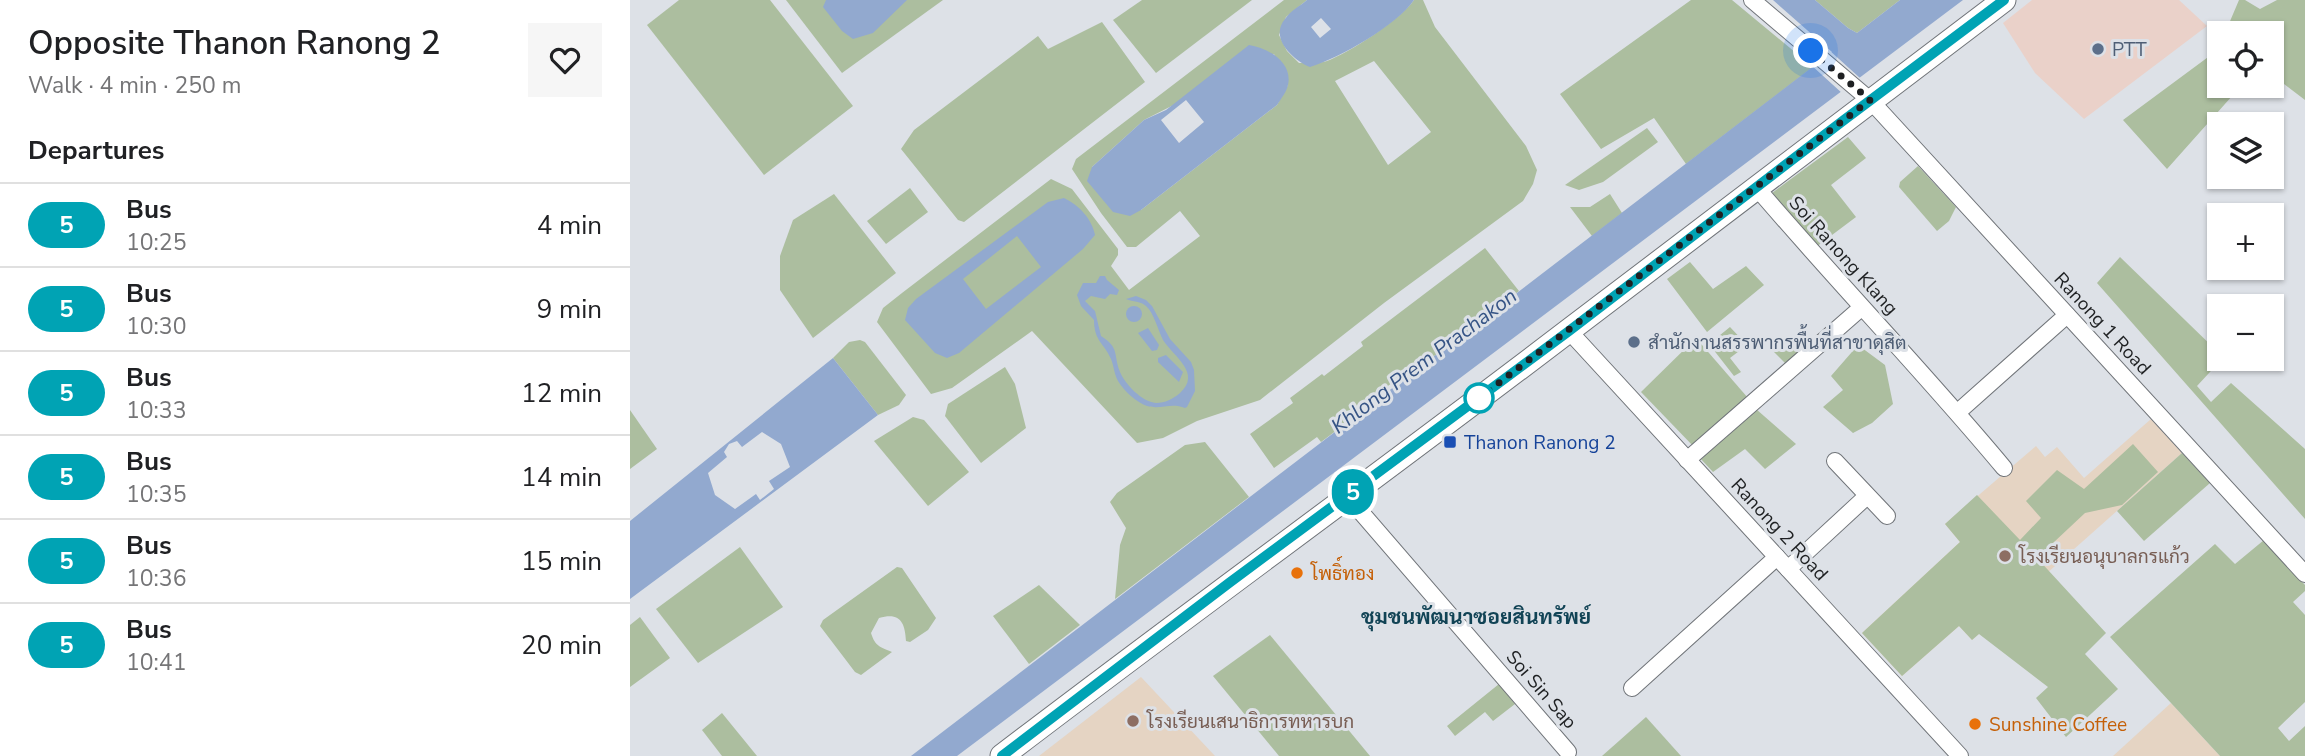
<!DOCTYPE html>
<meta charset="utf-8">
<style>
:root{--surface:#fff;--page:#f6f6f6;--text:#202124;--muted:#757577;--line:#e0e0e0}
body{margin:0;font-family:"Nunito Sans",Sarabun,sans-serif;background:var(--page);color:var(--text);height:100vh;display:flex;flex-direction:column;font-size:26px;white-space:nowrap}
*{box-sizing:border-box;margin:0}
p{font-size:23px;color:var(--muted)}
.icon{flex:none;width:38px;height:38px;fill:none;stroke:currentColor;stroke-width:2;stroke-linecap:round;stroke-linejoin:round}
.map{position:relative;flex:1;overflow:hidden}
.details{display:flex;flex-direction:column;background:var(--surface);width:630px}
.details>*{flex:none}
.badge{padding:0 14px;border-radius:23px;font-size:24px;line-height:46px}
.tools{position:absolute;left:1577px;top:21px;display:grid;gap:14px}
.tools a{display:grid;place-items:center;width:77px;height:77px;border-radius:0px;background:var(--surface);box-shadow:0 2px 5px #0004;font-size:35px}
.you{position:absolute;width:35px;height:35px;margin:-18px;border:5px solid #fff;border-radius:50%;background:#1a73e8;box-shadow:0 0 0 10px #1a73e833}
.map>.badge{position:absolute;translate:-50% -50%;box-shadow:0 0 0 4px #fff}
h2{padding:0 28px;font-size:26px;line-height:63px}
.round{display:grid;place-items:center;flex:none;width:74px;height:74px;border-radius:0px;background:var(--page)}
.overview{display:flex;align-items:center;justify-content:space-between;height:119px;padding:0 28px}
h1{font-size:33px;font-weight:600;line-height:52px}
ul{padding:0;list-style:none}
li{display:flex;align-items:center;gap:21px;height:84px;padding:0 28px;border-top:2px solid var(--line)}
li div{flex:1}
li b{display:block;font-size:26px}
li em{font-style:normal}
li .badge{min-width:77px;font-weight:700;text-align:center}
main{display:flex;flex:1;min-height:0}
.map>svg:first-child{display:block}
.commercial{fill:#ead1c9}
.education{fill:#e5d4c3}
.green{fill:#acbe9f;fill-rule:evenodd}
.water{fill:#92a9cf;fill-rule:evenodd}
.pier{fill:#dde1e7}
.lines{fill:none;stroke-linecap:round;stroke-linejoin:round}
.street-casing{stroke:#707479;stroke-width:18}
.secondary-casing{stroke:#707479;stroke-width:25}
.street{stroke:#fff;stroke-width:16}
.secondary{stroke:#fff;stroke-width:23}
.line-casing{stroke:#fff;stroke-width:16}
.line{stroke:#00a3b4;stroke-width:10}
.walk{stroke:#1e2022;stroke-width:7;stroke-dasharray:0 12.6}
.service-dot{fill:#5c6f8a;stroke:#dde1e7;stroke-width:2.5}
.stop-dot{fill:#fff;stroke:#00a3b4;stroke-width:3.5}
.transit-dot{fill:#1a4fb4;stroke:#dde1e7;stroke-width:2.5}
.education-dot{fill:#8d6e63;stroke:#dde1e7;stroke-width:2.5}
.food-dot{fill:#e8710a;stroke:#dde1e7;stroke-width:2.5}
.labels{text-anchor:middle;stroke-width:6;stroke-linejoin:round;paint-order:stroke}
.service-label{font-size:19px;fill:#4e5e75;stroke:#dde1e7;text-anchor:start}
.street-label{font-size:19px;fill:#1e2022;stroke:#dde1e7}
.transit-label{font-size:19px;fill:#164399;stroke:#dde1e7;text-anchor:start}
.education-label{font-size:19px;fill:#785e54;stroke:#dde1e7;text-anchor:start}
.food-label{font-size:19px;fill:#c56008;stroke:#dde1e7;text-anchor:start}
.water-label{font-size:21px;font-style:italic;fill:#365485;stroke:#dde1e7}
.neighbourhood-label{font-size:21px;font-weight:bold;fill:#114355;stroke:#dde1e7}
</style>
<main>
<section class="details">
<div class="overview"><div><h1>Opposite Thanon Ranong 2</h1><p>Walk · 4 min · 250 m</p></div><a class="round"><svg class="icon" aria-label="heart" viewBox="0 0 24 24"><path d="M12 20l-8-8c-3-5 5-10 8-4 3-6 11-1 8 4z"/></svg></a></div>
<h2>Departures</h2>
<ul>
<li><span class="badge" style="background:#00a3b4;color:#fff">5</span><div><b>Bus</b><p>10:25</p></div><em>4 min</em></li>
<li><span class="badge" style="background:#00a3b4;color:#fff">5</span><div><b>Bus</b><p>10:30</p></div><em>9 min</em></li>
<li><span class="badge" style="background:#00a3b4;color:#fff">5</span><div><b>Bus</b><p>10:33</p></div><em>12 min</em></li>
<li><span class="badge" style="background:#00a3b4;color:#fff">5</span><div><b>Bus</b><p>10:35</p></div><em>14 min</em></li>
<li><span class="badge" style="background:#00a3b4;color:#fff">5</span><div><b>Bus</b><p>10:36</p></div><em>15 min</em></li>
<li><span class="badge" style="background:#00a3b4;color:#fff">5</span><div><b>Bus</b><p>10:41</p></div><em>20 min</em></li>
</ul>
</section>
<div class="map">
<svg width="1675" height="756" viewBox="0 0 1675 756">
<rect width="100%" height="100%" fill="#dde1e7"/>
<path class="commercial" d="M 1402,0 L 1549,0 L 1577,26 L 1454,119 L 1405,73 L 1373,23 Z"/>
<g class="education">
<path d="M 1521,419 L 1552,453 L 1342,640 L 1329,626 L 1272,676 L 1232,633 L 1330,542 L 1315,524 L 1406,446 L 1415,457 L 1427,447 L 1454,478 Z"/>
<path d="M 511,677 L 585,756 L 409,756 Z"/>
<path d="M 1541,703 L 1590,756 L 1483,756 Z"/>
</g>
<g class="green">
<path d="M 49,0 L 140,0 L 223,106 L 134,175 L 17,25 Z"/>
<path d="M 156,0 L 313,0 L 212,73 Z"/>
<path d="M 512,0 L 622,0 L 526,73 L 483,20 Z"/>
<path d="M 654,0 L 677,0 L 656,17 L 649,35 L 657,51 L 669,63 C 678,63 689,64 697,61 C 719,53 771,19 784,0 L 793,0 L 805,27 L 896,146 L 907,170 L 903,184 L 893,201 L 754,303 L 630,400 L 567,421 L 533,438 L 507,443 L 402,331 L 322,388 L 301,394 L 247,322 L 253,308 L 272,293 L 421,179 L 442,189 L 488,249 L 488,255 L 481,266 L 499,290 L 570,236 L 550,211 L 506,247 L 497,247 L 471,213 L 442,169 L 446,159 ZM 644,54 L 658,85 L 647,105 L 511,210 L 462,167 L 514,120 ZM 744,61 L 801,132 L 758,165 L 705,81 Z"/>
<path d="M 1061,0 L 1102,0 L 1183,67 L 1056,164 L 1024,118 L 971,149 L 930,94 Z"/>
<path d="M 1185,0 L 1270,0 L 1227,33 L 1218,28 Z"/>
<path d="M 1609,0 L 1615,0 L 1630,9 L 1647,0 L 1675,0 L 1675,100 L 1642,75 L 1642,33 L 1595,33 Z"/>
<path d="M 472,22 L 515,82 L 334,222 L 328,220 L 271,149 L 284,130 L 408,36 L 418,49 Z"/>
<path d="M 1589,49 L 1589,86 L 1611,86 L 1537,169 L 1493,120 Z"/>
<path d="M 1017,128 L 1028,142 L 973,182 L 949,190 L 935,185 Z"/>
<path d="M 1218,137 L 1236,158 L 1201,185 L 1226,217 L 1186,247 L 1142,193 Z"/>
<path d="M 1288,166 L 1326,207 L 1319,221 L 1307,231 L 1269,187 L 1270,182 Z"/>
<path d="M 280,188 L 298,212 L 256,244 L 237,221 Z"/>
<path d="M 204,194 L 266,273 L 183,338 L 150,290 L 150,256 L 163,220 Z"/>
<path d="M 980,194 L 992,213 L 962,236 L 940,207 L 960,207 Z"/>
<path d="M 855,248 L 889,291 L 765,386 L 762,383 L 724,410 L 727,415 L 691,442 L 687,437 L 644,468 L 620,434 L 663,403 L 660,398 L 692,374 L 694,376 L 733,346 L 731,342 Z"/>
<path d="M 1490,257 L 1589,353 L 1589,359 L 1592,359 L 1567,386 L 1581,402 L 1601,383 L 1675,449 L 1675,519 L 1467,283 Z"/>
<path d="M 1060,262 L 1083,289 L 1116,266 L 1134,285 L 1077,332 L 1037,279 Z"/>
<path d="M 1100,327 L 1117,345 L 1100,358 L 1111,372 L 1104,376 L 1079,344 Z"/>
<path d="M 1167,334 L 1176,346 L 1156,364 L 1143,351 Z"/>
<path d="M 1066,338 L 1118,398 L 1065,448 L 1011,392 Z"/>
<path d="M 230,340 L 235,342 L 276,395 L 269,405 L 248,415 L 203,358 L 219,342 Z"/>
<path d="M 1228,345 L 1255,365 L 1263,404 L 1242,423 L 1223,433 L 1193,407 L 1213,390 L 1201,376 Z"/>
<path d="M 375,367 L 385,384 L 396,428 L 351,463 L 315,416 L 318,404 Z"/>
<path d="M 1126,409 L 1166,444 L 1135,469 L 1115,449 L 1083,472 L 1069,457 Z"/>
<path d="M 0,410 L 27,449 L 0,469 Z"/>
<path d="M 283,417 L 294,420 L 339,472 L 298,506 L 244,441 Z"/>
<path d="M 575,442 L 619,497 L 485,599 L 490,545 L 496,528 L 480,502 L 487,493 L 555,445 Z"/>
<path d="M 1503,444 L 1528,472 L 1492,505 L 1455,513 L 1407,558 L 1476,633 L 1455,654 L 1488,689 L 1436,737 L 1406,698 L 1418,687 L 1349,634 L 1342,640 L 1329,626 L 1272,676 L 1232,633 L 1330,542 L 1315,524 L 1347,495 L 1390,540 L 1411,518 L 1396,501 L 1427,470 L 1454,489 Z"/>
<path d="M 1552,453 L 1580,483 L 1514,541 L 1487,511 Z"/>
<path d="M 1634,540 L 1675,585 L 1675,591 L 1663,602 L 1675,615 L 1675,702 L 1648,728 L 1659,741 L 1675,726 L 1675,756 L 1590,756 L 1480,637 L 1585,544 L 1605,564 Z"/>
<path d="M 110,547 L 153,607 L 68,663 L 26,609 Z"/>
<path d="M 267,567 L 272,568 L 306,618 L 298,630 L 280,642 L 276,641 C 275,622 270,612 249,618 L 241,633 C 245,646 250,647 262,652 L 231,675 L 225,672 L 190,626 L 193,620 Z"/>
<path d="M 409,585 L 450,625 L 399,664 L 363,616 Z"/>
<path d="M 10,617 L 40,658 L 0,687 L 0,625 Z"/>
<path d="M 640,635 L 740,756 L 649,756 L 583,676 Z"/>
<path d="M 869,684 L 885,704 L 863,721 L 855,712 L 825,736 L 817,726 Z"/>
<path d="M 92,713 L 127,756 L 92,756 L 72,730 Z"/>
<path d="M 1016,717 L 1051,756 L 972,756 Z"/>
</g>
<g class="water">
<path d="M 196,0 L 277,0 L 243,33 L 223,39 L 212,31 L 193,7 Z"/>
<path d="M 677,0 L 784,0 C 767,25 710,58 680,67 C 663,60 639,38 655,19 C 660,11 670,6 677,0 ZM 691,18 L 701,29 L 690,38 L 681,27 Z"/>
<path d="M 1143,0 L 1185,0 L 1218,28 L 1227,33 L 1270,0 L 1333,0 L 327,756 L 281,756 L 1202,52 Z"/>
<path d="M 619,45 C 638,48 663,62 658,85 C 657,91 651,99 647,105 L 511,210 L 500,216 L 483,212 L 457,181 L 462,167 L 514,120 L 536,110 ZM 556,100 L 574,122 L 549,143 L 531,120 Z"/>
<path d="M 434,198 C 449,205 462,219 465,235 L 453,249 L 329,353 L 317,358 L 305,353 L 275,320 L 278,308 L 286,299 L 418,202 ZM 387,236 L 411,267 L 356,309 L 333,279 Z"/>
<path d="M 470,276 L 475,276 L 477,280 L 489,290 L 487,295 L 480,294 L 475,299 L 461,296 L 455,301 L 465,311 L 471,336 C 490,348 483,354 490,372 C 495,384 512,402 526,403 C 535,403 543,399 550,393 C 572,373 544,357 533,340 C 528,330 524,313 516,306 C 511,301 503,302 496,299 L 506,296 L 516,300 L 522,306 L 540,339 L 561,362 L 564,370 L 565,391 L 557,407 L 555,408 C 541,402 531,410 517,406 C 506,402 494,391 488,381 C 484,374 484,366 481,359 C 474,343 464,341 464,320 L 451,306 L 447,295 L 453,283 L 466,283 Z"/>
<circle cx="504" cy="314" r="8"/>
<path d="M 518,328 L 529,345 L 527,350 L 522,351 L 508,333 Z"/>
<path d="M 536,355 L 553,372 L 549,382 L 528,362 L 528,358 Z"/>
<path d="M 203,358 L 248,415 L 0,599 L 0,521 ZM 132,432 L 151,444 L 160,467 L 139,481 L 144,489 L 130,500 L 126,494 L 105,509 L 85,495 L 78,473 L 97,457 L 94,452 L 99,444 L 107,441 L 112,447 Z"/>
</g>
<path class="pier" d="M 1188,40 L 1230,78 L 1213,94 L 1180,64 L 1197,51 L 1186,42 Z"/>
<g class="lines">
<g class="street-casing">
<g id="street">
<path d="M 1122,0 L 1240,100 L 1675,574"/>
<path d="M 1126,187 C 1207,282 1294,372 1374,468"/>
<path d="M 939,331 L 1330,756"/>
<path d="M 1328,412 L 1437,315"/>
<path d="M 1057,460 L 1231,308"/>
<path d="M 1205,461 L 1257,516"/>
<path d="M 717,496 L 938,752"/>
<path d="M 1158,569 L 1237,496"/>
<path d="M 1002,688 L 1147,557"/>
</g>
</g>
<g class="secondary-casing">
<path id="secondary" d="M 372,756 C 559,613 750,475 937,332 C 1083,222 1228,110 1374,0"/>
</g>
<use href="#street" class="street"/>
<use href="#secondary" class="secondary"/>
</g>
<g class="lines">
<g class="line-casing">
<path id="line" d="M 372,756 L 599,583 L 939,331 L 1214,120 L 1374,0"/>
</g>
<use href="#line" class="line"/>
<path class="walk" d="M 849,398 L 1240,100 L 1181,51"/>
</g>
<g class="service-dot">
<circle cx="1468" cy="49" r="7"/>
<circle cx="1004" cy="342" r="7"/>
</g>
<circle class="stop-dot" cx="849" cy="398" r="14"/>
<rect class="transit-dot" x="813" y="435" width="14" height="14" rx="3.5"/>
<g class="education-dot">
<circle cx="1375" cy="556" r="7"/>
<circle cx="503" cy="721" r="7"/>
</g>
<g class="food-dot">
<circle cx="667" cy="573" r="7"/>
<circle cx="1345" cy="724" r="7"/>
</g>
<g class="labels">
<g class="service-label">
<text x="1482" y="56">PTT</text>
<text x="1018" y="349">สำนักงานสรรพากรพื้นที่สาขาดุสิต</text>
</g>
<g class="street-label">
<text transform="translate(1214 255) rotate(48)" y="7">Soi Ranong Klang</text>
<text transform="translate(1473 323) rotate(47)" y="7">Ranong 1 Road</text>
<text transform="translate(1150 529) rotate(47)" y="7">Ranong 2 Road</text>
<text transform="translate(912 689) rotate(49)" y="7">Soi Sin Sap</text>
</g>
<g class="transit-label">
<text x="834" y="449">Thanon Ranong 2</text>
</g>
<g class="education-label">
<text x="1389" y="563">โรงเรียนอนุบาลกรแก้ว</text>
<text x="517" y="728">โรงเรียนเสนาธิการทหารบก</text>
</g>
<g class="food-label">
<text x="681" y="580">โพธิ์ทอง</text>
<text x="1359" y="731">Sunshine Coffee</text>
</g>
<g class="water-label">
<text transform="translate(794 361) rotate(-37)" y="7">Khlong Prem Prachakon</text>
</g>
<g class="neighbourhood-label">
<text x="846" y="624">ชุมชนพัฒนาซอยสินทรัพย์</text>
</g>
</g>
</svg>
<div class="tools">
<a><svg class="icon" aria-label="locate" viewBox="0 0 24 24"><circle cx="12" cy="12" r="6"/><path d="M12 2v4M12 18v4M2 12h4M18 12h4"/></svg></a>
<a><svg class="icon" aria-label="layers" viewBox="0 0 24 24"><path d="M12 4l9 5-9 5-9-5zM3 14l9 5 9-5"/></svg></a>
<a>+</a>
<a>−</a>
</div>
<div class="you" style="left:1181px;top:51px"></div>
<b class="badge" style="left:723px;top:492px;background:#00a3b4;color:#fff">5</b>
</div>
</main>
